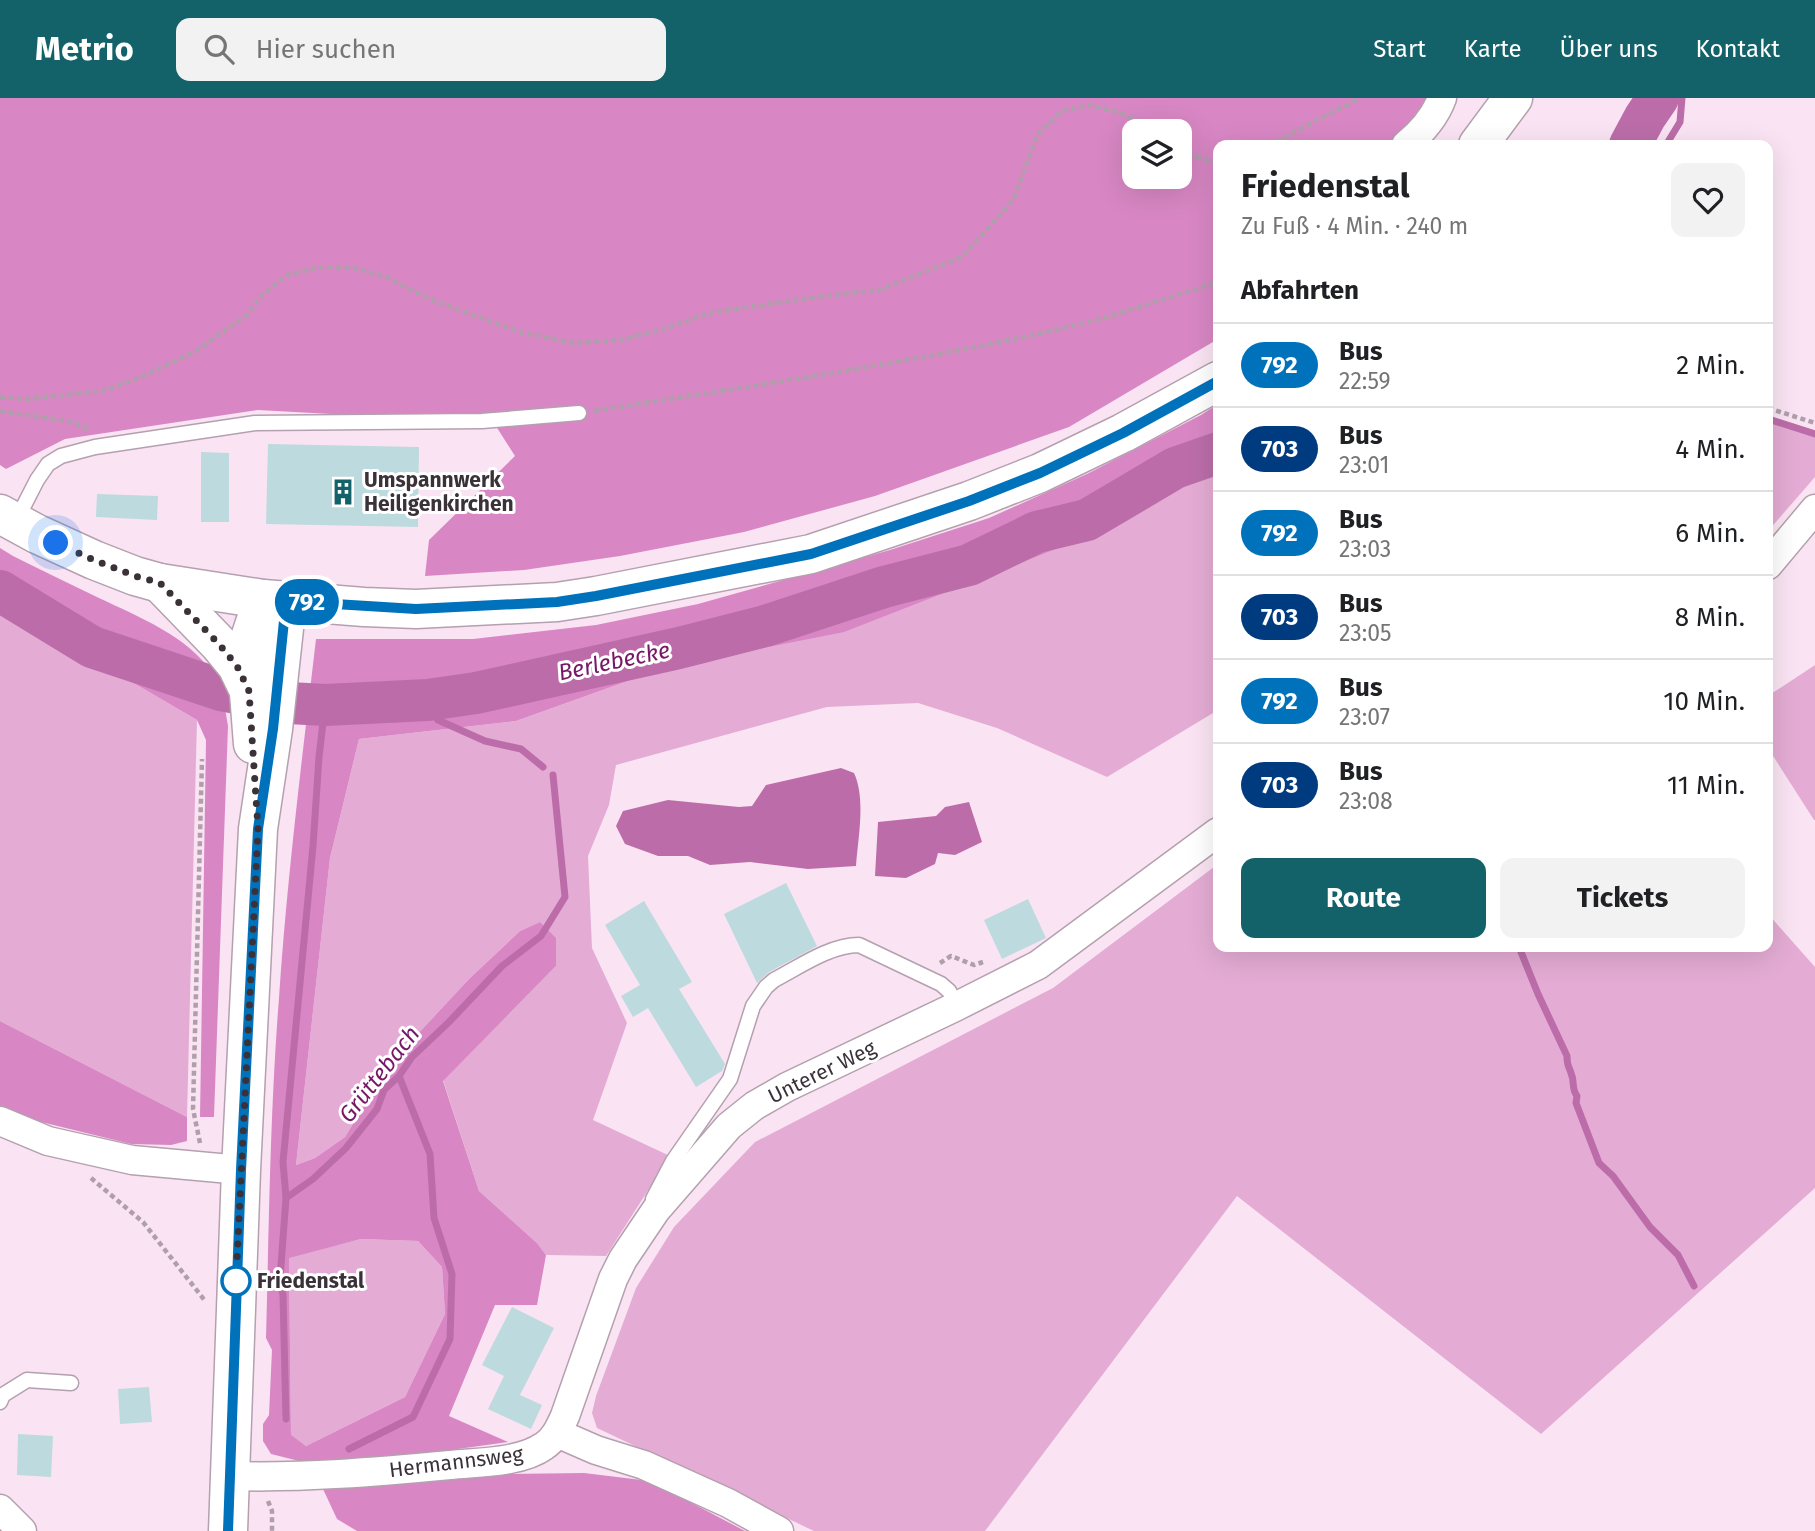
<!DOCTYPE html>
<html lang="de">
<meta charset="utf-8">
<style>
:root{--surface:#fff;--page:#f2f2f2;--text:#202124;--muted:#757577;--line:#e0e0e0;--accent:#13626a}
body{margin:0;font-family:"Fira Sans",sans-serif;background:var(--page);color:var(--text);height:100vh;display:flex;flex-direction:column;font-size:26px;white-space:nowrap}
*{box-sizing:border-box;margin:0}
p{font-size:23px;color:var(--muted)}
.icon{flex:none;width:38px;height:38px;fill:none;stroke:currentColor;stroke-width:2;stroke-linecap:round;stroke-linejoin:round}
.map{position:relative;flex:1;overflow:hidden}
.side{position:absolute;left:1213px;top:42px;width:560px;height:812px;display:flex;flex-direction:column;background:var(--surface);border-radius:14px;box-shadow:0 7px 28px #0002}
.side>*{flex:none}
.badge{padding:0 14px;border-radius:23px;font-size:24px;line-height:46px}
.buttons{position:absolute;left:1122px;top:21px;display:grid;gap:14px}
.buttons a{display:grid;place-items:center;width:70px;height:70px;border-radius:14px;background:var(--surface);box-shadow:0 7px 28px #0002;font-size:35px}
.you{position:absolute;width:35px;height:35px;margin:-18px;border:5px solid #fff;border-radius:50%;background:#1a73e8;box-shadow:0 0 0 10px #1a73e833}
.map>.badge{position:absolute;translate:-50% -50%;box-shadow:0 0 0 4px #fff}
h2{padding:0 28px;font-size:26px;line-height:63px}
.round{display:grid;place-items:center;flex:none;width:74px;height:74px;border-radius:14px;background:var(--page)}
.head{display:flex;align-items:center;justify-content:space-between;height:119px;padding:0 28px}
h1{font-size:33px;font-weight:700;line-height:52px}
.button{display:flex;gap:14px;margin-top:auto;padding:14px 28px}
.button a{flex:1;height:80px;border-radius:14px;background:var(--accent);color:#fff;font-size:28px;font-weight:700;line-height:80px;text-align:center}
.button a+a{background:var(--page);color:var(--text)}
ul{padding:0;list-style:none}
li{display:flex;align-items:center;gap:21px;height:84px;padding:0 28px;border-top:2px solid var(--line)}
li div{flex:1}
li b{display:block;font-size:26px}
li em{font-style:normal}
li .badge{min-width:77px;font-weight:700;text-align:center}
header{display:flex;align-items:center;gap:42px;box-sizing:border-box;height:98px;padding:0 35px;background:var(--accent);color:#fff}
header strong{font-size:33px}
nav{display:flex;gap:38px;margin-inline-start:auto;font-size:24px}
.search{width:490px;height:63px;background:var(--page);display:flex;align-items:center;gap:18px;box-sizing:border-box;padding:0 24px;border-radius:14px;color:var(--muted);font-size:26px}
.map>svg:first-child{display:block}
.green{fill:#e4acd4}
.forest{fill:#d887c4;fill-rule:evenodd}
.water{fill:#bc6da9}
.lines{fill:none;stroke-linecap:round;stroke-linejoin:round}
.stream{stroke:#bc6da9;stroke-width:7}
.river{stroke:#bc6da9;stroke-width:42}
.building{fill:#bddade}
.service-casing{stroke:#b4a0ae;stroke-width:17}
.minor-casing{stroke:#b4a0ae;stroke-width:31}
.secondary-casing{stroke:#b4a0ae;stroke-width:41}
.path{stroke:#af9faa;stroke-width:4.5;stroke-dasharray:5 3.5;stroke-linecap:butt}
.service{stroke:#fff;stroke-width:14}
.minor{stroke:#fff;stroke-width:28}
.secondary{stroke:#fff;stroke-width:38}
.line-casing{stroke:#fff;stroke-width:16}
.line{stroke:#0072bc;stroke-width:10}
.walk{stroke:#3a3238;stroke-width:7;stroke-dasharray:0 12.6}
.stop-dot{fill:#fff;stroke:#0072bc;stroke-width:3.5}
.labels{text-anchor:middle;stroke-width:6;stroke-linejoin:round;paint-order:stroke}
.poi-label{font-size:21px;font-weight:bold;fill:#3a3238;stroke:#fff;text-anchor:start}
.street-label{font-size:21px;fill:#3a3238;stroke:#fff}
.stop-label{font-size:21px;font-weight:bold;fill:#3a3238;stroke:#fff;text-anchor:start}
.water-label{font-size:23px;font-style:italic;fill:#781767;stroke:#fff}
</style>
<header>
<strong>Metrio</strong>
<div class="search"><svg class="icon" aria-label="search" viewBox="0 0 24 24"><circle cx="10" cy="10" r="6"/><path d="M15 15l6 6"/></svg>Hier suchen</div>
<nav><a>Start</a><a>Karte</a><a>Über uns</a><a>Kontakt</a></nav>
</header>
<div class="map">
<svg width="1815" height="1433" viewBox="0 0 1815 1433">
<rect width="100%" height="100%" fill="#fae4f3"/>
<g class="green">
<path d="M 1768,317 L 1815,333 L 1815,379 L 1768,433 Z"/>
<path d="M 1218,371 L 1218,612 L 1107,679 L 997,630 L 918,605 L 827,609 L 616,667 L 609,707 L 588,758 L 592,850 L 627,925 L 593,1022 L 670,1058 L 606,1158 L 546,1157 L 537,1145 L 479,1093 L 443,982 L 556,868 L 540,824 L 520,833 L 469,881 L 414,940 L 378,984 L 345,1039 L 315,1060 L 296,1067 L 330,760 L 359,641 L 516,623 L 667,569 L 956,489 L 1056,451 Z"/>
<path d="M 0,507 L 197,622 L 187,1019 L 0,923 Z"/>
<path d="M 1815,567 L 1815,722 L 1814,722 L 1768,650 L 1768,598 Z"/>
<path d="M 1218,766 L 1218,849 L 1768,849 L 1768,816 L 1815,869 L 1815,1090 L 1541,1336 L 1237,1098 L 985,1433 L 814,1433 L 597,1330 L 592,1315 L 596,1298 L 636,1190 L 674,1129 L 755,1044 L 1053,890 Z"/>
<path d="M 361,1141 L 418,1143 L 442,1169 L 445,1216 L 405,1299 L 306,1348 L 291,1338 L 289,1159 Z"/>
</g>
<g class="forest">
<path d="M 0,0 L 1443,0 L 1420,47 L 1218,47 L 1218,241 L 1069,329 L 875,398 L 744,434 L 620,458 L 524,472 L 425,478 L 429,442 L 515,358 L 494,325 L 258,312 L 65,341 L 6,371 L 0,367 ZM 1134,33 L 1180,33 L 1180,79 L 1134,79 Z"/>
<path d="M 1218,306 L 1218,371 L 1056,451 L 844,534 L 667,569 L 516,623 L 359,641 L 330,760 L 296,1067 L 315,1060 L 345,1039 L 378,984 L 414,940 L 469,881 L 520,833 L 540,824 L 556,840 L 556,868 L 443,983 L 479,1093 L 537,1145 L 546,1157 L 537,1207 L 495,1207 L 449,1318 L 508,1344 L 422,1356 L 303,1364 L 271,1356 L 263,1343 L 263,1326 L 269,1317 L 272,1252 L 266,1240 C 269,1127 270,1013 279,900 C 287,780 302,661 316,541 L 473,541 L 596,527 L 698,506 L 890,452 L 989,420 L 1087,376 L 1201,317 ZM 361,1141 L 418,1143 L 442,1169 L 445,1216 L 405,1299 L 306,1348 L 291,1337 L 289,1160 Z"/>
<path d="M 0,450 L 13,458 C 41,472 70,486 99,500 C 139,519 188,538 213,576 C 223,591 225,611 228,628 L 214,1019 L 200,1019 L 206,642 L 197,622 L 0,507 Z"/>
<path d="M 0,923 L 187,1019 L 187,1043 L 171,1047 L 131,1046 L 25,1020 L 0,1008 Z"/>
<path d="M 584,1375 L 650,1383 L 745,1433 L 357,1433 L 337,1421 L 323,1391 L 498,1376 Z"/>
</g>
<g class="water">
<path d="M 841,670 L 854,675 C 866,701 858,739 856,768 L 808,771 L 750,764 L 710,767 L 688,758 L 658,758 L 625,746 L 616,728 L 623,713 L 668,702 L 739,709 L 752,708 L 766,687 Z"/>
<path d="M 969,704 L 982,744 L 955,757 L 938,755 L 935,766 L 906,780 L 875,778 L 878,724 L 936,718 L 945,709 Z"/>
</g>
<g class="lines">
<g class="stream">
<path d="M 1666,47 L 1680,24 L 1682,0"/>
<path d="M 1768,321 L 1815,336"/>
<path d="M 428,602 L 428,607 L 438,622 L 485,643 L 521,651 L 543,669"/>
<path d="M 1519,849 L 1538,896 L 1567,958 C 1567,968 1568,966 1571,975 C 1575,984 1571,990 1577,998 L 1576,1005 L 1599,1065 L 1613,1078 L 1650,1129 L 1678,1157 L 1694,1188"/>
<path d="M 286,1100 L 283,1064 L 313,748 L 319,659 L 325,607"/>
<path d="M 286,1321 L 283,1197 L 280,1181 L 286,1100 L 313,1081 L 346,1050 L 377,1011 L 384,992 L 399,978 L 412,959 L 449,924 L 502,868 L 541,838 L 565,799 L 553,677"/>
<path d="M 349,1351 L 413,1319 L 450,1241 L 452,1176 L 434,1120 L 430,1056 L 399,978"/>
</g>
<g class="river">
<path d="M 1630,47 L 1645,19 L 1658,0"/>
<path d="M 0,493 L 92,549 L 221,592 L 289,605 L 325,607 L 428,602 L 476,595 L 679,550 L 765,528 L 884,489 L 969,467 L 1037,434 L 1087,422 L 1175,370 L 1218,355"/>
</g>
</g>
<g class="building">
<path d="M 268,346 L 419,349 L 418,429 L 266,426 Z"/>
<path d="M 201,354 L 229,355 L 229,424 L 201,424 Z"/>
<path d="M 97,396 L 158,398 L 157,422 L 96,419 Z"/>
<path d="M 786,785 L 817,848 L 769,874 L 757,885 L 724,816 Z"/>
<path d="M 1028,801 L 1046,840 L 1002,861 L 984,822 Z"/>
<path d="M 644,803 L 692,884 L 679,891 L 725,966 L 722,973 L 696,989 L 648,910 L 633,919 L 621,898 L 640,887 L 605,827 Z"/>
<path d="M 512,1209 L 554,1230 L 520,1297 L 542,1307 L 531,1331 L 488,1311 L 504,1278 L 482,1267 Z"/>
<path d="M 149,1289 L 152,1324 L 120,1326 L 118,1291 Z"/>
<path d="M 18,1336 L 53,1338 L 51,1379 L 17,1377 Z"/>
</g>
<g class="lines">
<g class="service-casing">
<g id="service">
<path d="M 16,423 L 37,382 L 48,366 L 61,358 L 95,349 L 255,325 L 482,323 L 579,315"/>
<path d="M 653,1101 L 673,1063 L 730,981 L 753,908 L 766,889 L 774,882 C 799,869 830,847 859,847 L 941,886 L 949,893 L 957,908"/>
<path d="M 0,1304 L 3,1297 L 27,1282 L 71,1285"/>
</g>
</g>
<g class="minor-casing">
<g id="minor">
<path d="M 1406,47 C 1422,34 1435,19 1442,0"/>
<path d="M 1768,467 L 1815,411"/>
<path d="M 0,1023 L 48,1043 L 132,1062 L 241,1072"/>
<path d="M 557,1335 L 596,1352 L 644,1367 L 728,1405 L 779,1433"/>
<path d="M 230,1378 C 304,1380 376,1374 450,1367 C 478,1364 520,1365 544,1348 C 555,1341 560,1329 565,1318 L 613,1181 L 623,1161 L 656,1112 L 729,1028 L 754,1008 L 787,989 L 957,908 L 1038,867 L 1218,734"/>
<path d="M 0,1411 L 22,1433"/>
</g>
</g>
<g class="secondary-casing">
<g id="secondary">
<path d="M 1478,47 L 1513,0"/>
<path d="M 0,416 L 37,436 L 94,462 L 135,478 L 160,485 L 263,501 L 364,509 L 416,511 L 557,504 L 596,498 L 811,456 L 969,403 L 1040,375 L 1123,335 L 1218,283"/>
<path d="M 160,485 L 219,546 L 237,568 L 249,593"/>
<path d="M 253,646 L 247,569 L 249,543 L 263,501"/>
<path d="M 228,1433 L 241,1072 L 258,731 L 273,631 L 287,503"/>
</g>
</g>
<g class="path">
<path d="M 1269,47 L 1360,0"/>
<path d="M 1180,53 L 1218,66"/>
<path d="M 0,299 L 27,301 L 102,293 L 141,279 L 196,253 L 247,217 L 260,199 L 287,177 L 316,170 L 351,169 L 386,179 L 432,202 L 523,235 L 574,245 L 620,242 L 664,231 L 709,215 L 810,200 L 879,192 L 962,159 L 1014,101 L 1037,37 L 1062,13 L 1089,7 L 1115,13 L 1148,27 L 1155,33"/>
<path d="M 1768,310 L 1815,325"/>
<path d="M 0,313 L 73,324 L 88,331"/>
<path d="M 594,313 C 749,288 906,266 1060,231 C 1113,219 1166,200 1218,184"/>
<path d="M 940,865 L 951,858 L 974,867 L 983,864"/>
<path d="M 200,1045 L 193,1011 L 202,661"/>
<path d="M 91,1080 L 143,1124 L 206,1204"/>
<path d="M 268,1403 L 272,1413 L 272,1433"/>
</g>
<use href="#service" class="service"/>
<use href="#minor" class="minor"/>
<use href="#secondary" class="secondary"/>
</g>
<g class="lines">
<g class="line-casing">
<path id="line" d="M 228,1433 L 241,1072 L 258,731 L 273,631 L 286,503 L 416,511 L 557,504 L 596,498 L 811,456 L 969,403 L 1040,375 L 1123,335 L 1218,283"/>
</g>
<use href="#line" class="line"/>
<path class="walk" d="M 56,445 L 94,462 L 135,478 L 160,485 L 219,546 L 237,568 L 249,593 L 258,731 L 236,1183"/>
</g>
<defs>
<g id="building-bare" transform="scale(2.1)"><path d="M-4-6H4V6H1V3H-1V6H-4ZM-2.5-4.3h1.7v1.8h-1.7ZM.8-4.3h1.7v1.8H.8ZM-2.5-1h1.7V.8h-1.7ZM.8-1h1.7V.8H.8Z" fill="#13626a" stroke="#fff" stroke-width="2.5" paint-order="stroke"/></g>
</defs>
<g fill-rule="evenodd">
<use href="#building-bare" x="343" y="394"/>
</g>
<circle class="stop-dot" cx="236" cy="1183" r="14"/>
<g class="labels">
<g class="poi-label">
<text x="364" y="389">Umspannwerk<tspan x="364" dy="24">Heiligenkirchen</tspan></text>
</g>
<g class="street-label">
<text transform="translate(822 974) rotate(-26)" y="7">Unterer Weg</text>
<text transform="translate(456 1364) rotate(-7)" y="7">Hermannsweg</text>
</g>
<g class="stop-label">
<text x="257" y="1190">Friedenstal</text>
</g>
<g class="water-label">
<text transform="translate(614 563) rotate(-12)" y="8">Berlebecke</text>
<text transform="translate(379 976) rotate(-52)" y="8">Grüttebach</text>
</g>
</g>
</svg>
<div class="buttons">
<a><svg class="icon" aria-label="layers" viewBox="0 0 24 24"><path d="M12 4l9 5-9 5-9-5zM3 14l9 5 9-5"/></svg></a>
</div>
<div class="you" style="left:56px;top:445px"></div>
<b class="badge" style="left:307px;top:504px;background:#0072bc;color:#fff">792</b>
<section class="side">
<div class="head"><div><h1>Friedenstal</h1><p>Zu Fuß · 4 Min. · 240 m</p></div><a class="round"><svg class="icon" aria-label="heart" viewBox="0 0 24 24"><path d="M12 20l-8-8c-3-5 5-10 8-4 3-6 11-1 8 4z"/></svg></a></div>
<h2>Abfahrten</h2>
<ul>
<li><span class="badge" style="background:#0072bc;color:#fff">792</span><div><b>Bus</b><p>22:59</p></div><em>2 Min.</em></li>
<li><span class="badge" style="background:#003b80;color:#fff">703</span><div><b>Bus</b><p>23:01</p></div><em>4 Min.</em></li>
<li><span class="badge" style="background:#0072bc;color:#fff">792</span><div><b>Bus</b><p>23:03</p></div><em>6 Min.</em></li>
<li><span class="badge" style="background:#003b80;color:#fff">703</span><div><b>Bus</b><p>23:05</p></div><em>8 Min.</em></li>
<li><span class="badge" style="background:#0072bc;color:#fff">792</span><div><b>Bus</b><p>23:07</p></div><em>10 Min.</em></li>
<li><span class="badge" style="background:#003b80;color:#fff">703</span><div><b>Bus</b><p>23:08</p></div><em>11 Min.</em></li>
</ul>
<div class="button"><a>Route</a><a>Tickets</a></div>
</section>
</div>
